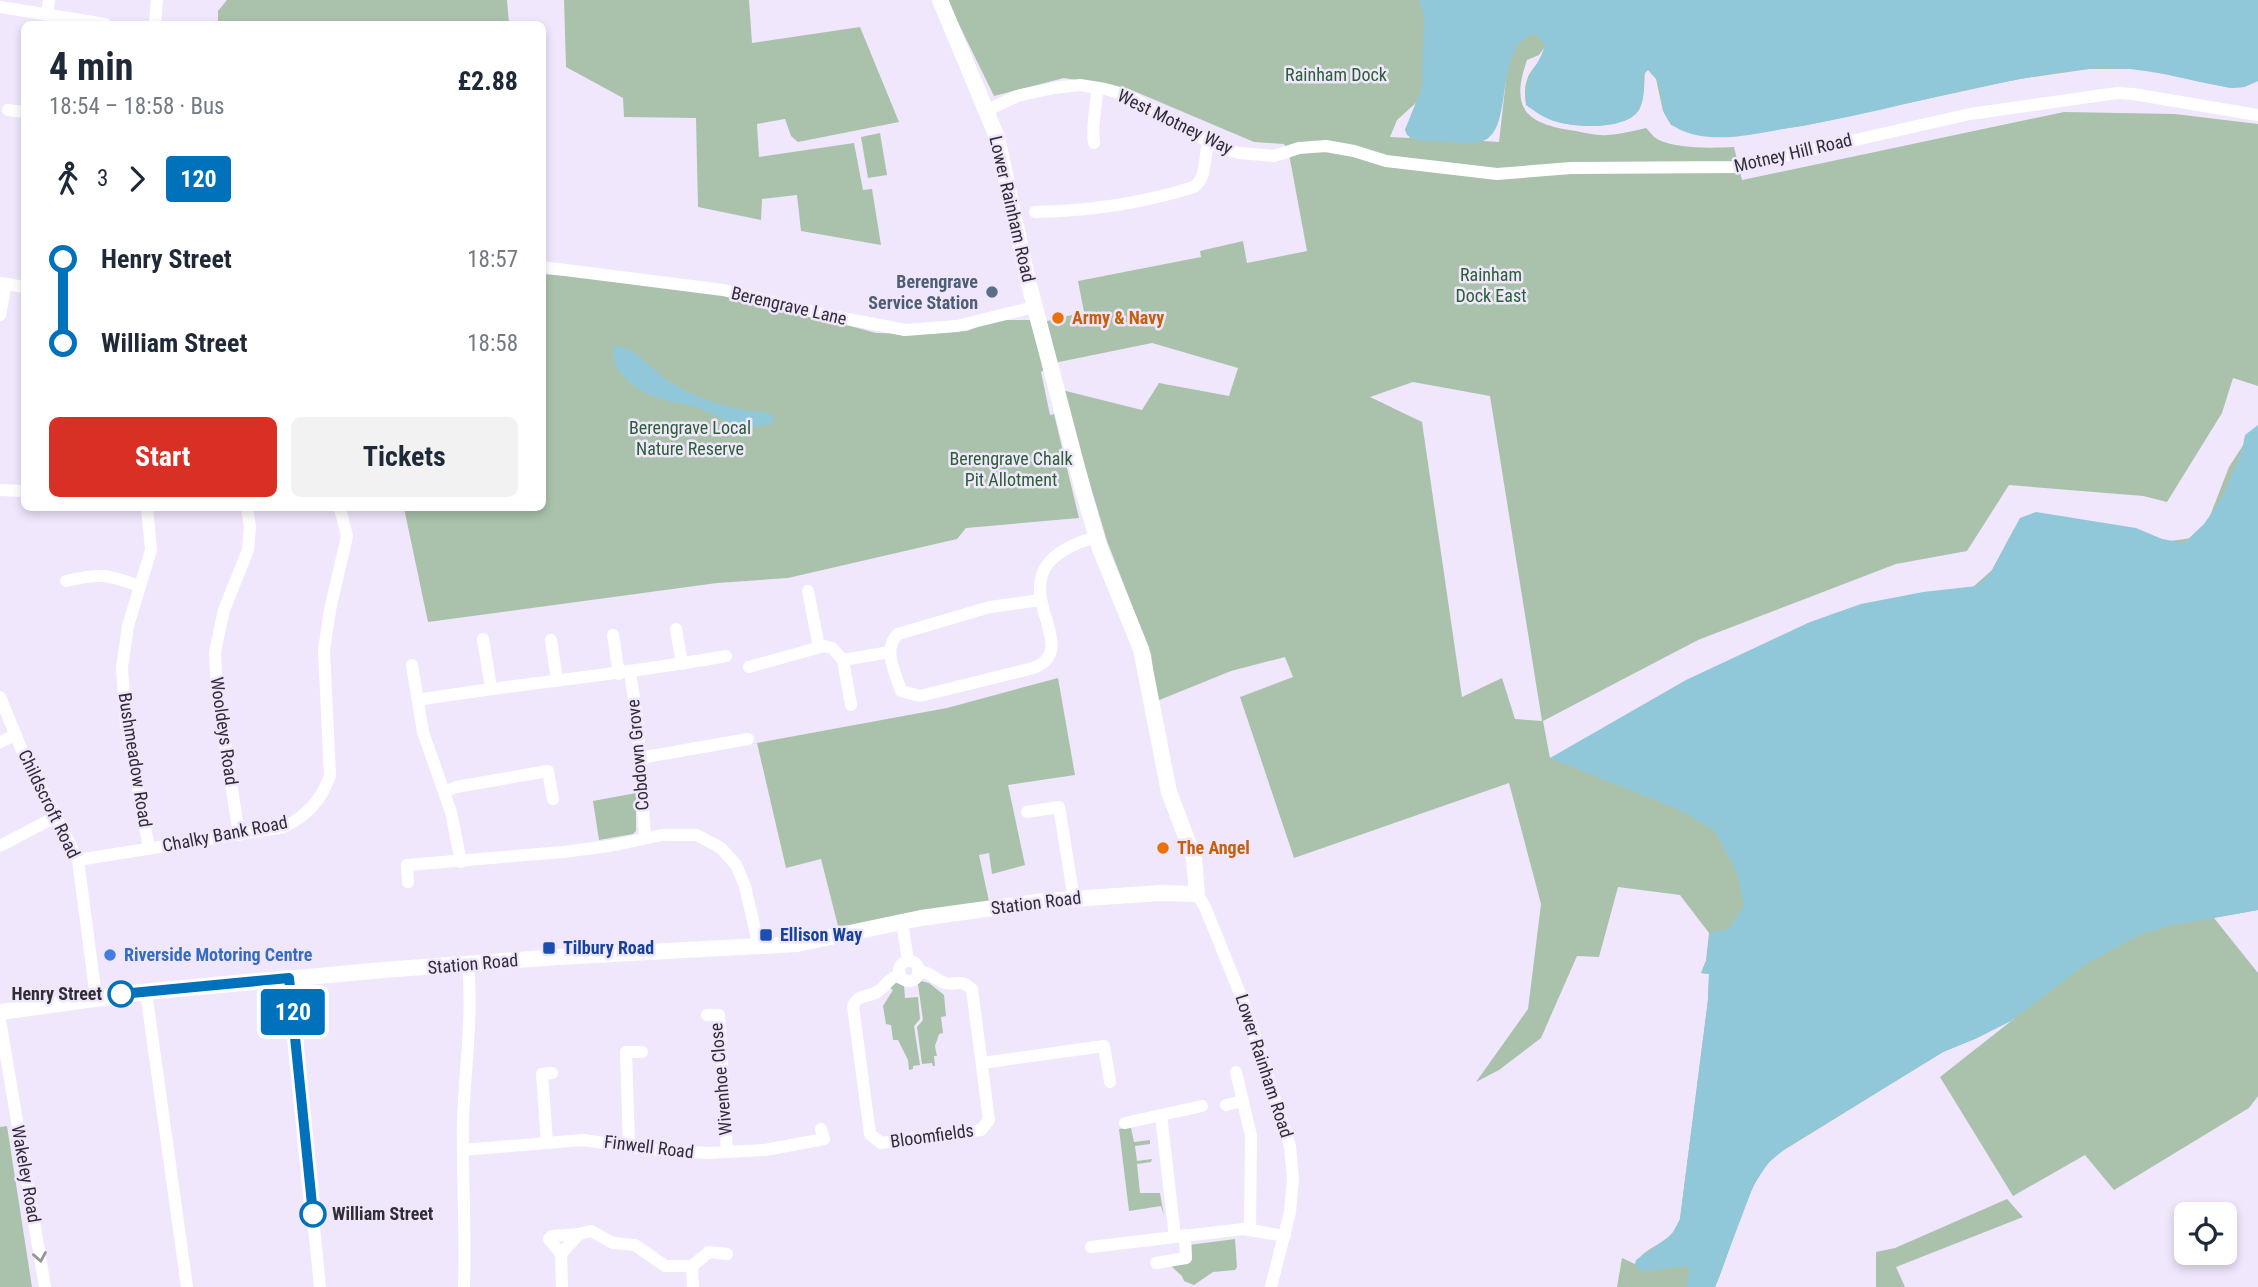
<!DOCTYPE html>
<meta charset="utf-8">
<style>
:root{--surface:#fff;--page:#f2f2f3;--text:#1f2937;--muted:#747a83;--accent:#d93025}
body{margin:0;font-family:"Roboto Condensed",sans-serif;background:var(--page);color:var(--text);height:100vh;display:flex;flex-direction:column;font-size:26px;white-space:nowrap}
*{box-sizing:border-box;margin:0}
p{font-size:23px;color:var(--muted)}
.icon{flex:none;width:38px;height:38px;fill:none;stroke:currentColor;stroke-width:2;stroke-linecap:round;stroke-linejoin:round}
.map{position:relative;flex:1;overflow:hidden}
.panel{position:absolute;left:21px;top:21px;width:525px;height:490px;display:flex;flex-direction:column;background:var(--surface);border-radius:10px;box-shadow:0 4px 10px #0003}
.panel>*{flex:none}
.badge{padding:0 14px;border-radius:5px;font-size:24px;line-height:46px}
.buttons{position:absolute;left:2174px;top:1202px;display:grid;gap:14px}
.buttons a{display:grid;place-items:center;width:63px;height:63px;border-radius:10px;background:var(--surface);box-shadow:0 4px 10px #0003;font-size:35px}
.map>.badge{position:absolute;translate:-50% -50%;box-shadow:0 0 0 4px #fff}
.legs{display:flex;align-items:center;gap:10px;height:77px;padding:0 28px;font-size:23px}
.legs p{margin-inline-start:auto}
.headline{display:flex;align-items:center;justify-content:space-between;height:119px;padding:0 28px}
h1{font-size:38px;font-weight:700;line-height:52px}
.button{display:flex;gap:14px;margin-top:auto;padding:14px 28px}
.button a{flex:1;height:80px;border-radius:10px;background:var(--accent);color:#fff;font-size:28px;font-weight:700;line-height:80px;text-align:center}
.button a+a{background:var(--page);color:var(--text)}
ul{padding:0 28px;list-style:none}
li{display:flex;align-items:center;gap:24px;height:84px;font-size:26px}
li i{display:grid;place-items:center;width:10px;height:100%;margin:0 9px;background:currentColor}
li i::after{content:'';width:18px;height:18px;margin:-9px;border:5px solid;border-radius:50%;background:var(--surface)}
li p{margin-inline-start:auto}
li:first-child i{background:linear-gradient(#0000 50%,currentColor 0)}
li:last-child i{background:linear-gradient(currentColor 50%,#0000 0)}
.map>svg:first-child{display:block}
.green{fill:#aac2ac;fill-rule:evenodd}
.water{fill:#90c8da}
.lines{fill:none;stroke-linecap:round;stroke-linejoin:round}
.minor{stroke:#fff;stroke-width:12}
.major{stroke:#fff;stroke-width:16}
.oneway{stroke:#98969a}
.line-1-casing{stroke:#fff;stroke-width:16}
.line-1{stroke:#0072bc;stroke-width:10}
.service-dot{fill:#5c6f8a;stroke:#f0e7fd;stroke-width:2.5}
.food-dot{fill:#e8710a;stroke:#f0e7fd;stroke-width:2.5}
.transit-dot{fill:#1a4fb4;stroke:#f0e7fd;stroke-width:2.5}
.shop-dot{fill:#3f7fe0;stroke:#f0e7fd;stroke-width:2.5}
.stop-1-dot{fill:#fff;stroke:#0072bc;stroke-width:3.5}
.labels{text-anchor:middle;stroke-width:5;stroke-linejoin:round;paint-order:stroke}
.park-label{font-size:18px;fill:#2a6033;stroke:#f0e7fd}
.street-label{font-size:18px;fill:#302d35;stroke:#f0e7fd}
.service-label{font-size:18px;font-weight:bold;fill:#4e5e75;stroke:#f0e7fd;text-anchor:end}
.food-label{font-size:18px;font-weight:bold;fill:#c56008;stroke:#f0e7fd;text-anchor:start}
.transit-label{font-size:18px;font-weight:bold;fill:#164399;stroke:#f0e7fd;text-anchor:start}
.shop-label{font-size:18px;font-weight:bold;fill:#366cbe;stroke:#f0e7fd;text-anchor:start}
.stop-label{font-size:18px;font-weight:bold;fill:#302d35;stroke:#f0e7fd;text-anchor:end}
</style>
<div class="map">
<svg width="2258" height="1287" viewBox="0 0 2258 1287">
<rect width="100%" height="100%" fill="#f0e7fd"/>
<g class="green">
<path d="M 227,0 L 507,0 L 509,24 L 218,24 L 218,11 Z"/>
<path d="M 564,0 L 749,0 L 752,43 L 860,27 L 899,122 L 798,142 L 791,136 L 785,119 L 757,124 L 759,157 L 854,143 L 863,190 L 872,189 L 881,245 L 801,231 L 797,195 L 762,199 L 761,220 L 698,207 L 696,118 L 624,117 L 623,98 L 566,67 Z"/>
<path d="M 947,0 L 2258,0 L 2258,81 L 2244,87 L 2231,88 L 2143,69 L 2089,69 L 2019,79 L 1803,126 L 1723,137 L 1692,134 L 1671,125 L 1663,111 L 1656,79 L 1648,70 L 1645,71 C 1644,83 1645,99 1639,110 C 1627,130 1574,128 1555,121 C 1544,118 1535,111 1526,105 C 1525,96 1524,88 1527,80 C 1531,67 1540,65 1544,48 L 1539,55 L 1527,60 C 1509,111 1528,124 1576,131 C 1586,133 1598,136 1608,135 C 1621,134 1633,131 1646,128 C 1650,132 1654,138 1659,140 C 1677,149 1713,148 1734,147 L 1742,180 L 2064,112 L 2175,114 L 2258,124 L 2258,386 L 2233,378 L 2222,413 L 2167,502 L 2143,496 L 2009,485 L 1967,551 L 1896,564 L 1698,640 L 1543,721 L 1550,758 L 1973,587 L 1992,570 L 2014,529 L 2121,530 L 2170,541 L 2192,538 L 2208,521 L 2229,467 L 2247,439 L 2065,910 L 2258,910 L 2214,918 L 2258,973 L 2258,1096 L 2249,1108 L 2114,1190 L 2085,1155 L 2013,1196 L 1940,1077 L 2015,1018 L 1977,1038 L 1943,1052 L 1776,1155 C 1743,1187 1734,1245 1715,1287 L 1617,1287 L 1622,1258 L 1635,1264 C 1647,1243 1671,1246 1680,1219 L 1708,1000 L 1709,974 L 1701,973 L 1706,961 L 1709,933 L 1680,895 L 1618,887 L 1599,957 L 1577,956 L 1541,1038 L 1499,1070 L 1476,1082 L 1528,1009 L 1541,904 L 1509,783 L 1294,858 L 1240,697 L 1293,677 L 1285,657 L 1231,671 L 1157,701 L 1151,654 L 1107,541 L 1062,390 L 1142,410 L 1159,383 L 1229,396 L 1238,368 L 1152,343 L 1054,363 L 1043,322 L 1084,312 L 1078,281 L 1201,257 L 1200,251 L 1243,241 L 1247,263 L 1307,251 L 1289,154 L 1284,144 L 1254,142 L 1129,89 L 1064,78 L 994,96 ZM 1506,80 L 1499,142 L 1483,141 C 1503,128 1500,101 1506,80 ZM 1417,102 L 1405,130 L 1410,138 L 1390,137 L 1397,120 ZM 1413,382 L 1490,396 L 1542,721 L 1515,719 L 1502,678 L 1462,697 L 1422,422 L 1370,397 Z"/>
<path d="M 880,133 L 887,175 L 868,178 L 861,137 Z"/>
<path d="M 543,274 L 684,287 L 772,305 L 876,333 L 924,334 L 967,331 L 996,320 L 1030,320 L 1044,370 L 1041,372 L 1050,415 L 1054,414 L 1079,518 L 966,528 L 957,539 L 788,578 L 717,583 L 428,622 L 404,508 L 542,508 Z"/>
<path d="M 1058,678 L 1075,775 L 1008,785 L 1025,865 L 992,874 L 989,853 L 979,855 L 990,906 L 839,930 L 821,859 L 786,868 L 757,743 L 947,708 Z"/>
<path d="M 636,793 L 636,831 L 633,834 L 599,840 L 593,801 Z"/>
<path d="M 921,981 L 929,983 L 944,995 L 946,1016 L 941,1017 L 943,1033 L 939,1034 L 935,1046 L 937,1056 L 934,1056 L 935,1066 L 933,1066 L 932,1063 L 922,1064 L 917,1027 L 923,1020 L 918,984 Z"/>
<path d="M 894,982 L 904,986 L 905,998 L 918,997 L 920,1019 L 914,1026 L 920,1065 L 913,1066 L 913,1069 L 909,1070 L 908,1060 L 898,1040 L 893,1040 L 891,1025 L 886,1024 L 883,1006 L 893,990 L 889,987 Z"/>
<path d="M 7,1126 L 32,1287 L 0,1287 L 0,1127 Z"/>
<path d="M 1131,1128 L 1134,1142 L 1150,1140 L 1150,1144 L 1135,1146 L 1137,1161 L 1152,1159 L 1151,1162 L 1137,1164 L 1140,1193 L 1160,1193 L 1164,1216 L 1161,1206 L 1129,1211 L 1119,1129 Z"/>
<path d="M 2007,1199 L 2023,1217 L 1896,1267 L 1905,1287 L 1876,1287 L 1876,1252 L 1895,1248 Z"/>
<path d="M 1235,1239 L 1237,1267 L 1235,1270 L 1213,1272 L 1194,1285 L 1184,1281 L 1182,1276 L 1172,1267 L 1189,1245 Z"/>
</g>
<g class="water">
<path d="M 1418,0 L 2258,0 L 2258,81 L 2244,87 L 2231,88 C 2182,80 2140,64 2089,69 C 1987,79 1889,112 1788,128 C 1755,134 1715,144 1683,131 C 1651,118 1670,83 1648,70 L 1643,75 C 1643,85 1645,97 1640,107 C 1630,131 1575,128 1554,121 C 1544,118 1535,111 1526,105 C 1524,72 1537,72 1545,45 L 1537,35 L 1533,34 C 1495,46 1513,123 1487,139 C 1476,145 1460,143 1449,142 C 1435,141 1418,143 1407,135 L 1405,130 L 1422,87 L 1424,17 L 1422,6 Z"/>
<path d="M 614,346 C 636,346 654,373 673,384 C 702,401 734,410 767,413 L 773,416 L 774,420 L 772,424 C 736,432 731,421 701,409 C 690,404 676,403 664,400 C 641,393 608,374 614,346 Z"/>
<path d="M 2258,425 L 2258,910 L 2173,925 L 2139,935 L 2086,964 L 2011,1021 L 1977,1038 L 1943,1052 L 1787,1147 L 1767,1164 L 1754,1184 L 1715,1287 L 1686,1287 L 1690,1269 L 1686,1266 L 1646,1271 L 1638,1269 L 1635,1264 L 1636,1260 L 1671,1236 L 1680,1219 L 1708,1000 L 1709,974 L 1701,973 L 1706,961 L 1710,933 L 1729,929 L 1744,905 L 1737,873 L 1715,831 L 1682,811 L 1550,758 L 1686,680 L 1810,622 L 1861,604 L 1923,592 L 1977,586 L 1990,574 L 2020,518 L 2036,512 L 2136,528 L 2162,539 L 2184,543 L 2204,524 L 2222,498 L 2242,451 L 2245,435 Z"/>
</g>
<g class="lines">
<g class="minor">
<path d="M 0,7 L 105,24"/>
<path d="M 47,15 L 49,0"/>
<path d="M 155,24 L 157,0"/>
<path d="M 985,108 L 992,108 L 1017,96 L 1054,88 L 1080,85 L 1105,89 L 1127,95 L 1214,145 L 1239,153 L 1274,156 L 1299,148 L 1326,146 L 1354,151 L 1386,161 L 1497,174 L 1571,168 L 1736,167 L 1970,114 L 2117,93 L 2133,94 L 2258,115"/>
<path d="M 8,110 L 24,112"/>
<path d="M 1094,143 C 1091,124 1097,107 1097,88"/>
<path d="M 1035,212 C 1088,211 1143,203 1194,187 C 1208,176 1203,157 1209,142"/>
<path d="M 542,267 L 723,290 L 822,314 L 905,330 L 957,326 L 1034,307"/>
<path d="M 1,283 L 24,287"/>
<path d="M 0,315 L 6,284"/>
<path d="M 0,490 L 24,491"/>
<path d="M 147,508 L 151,550 L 128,626 L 122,668 L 126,724 L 149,848"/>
<path d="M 66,581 C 100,573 107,574 139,586"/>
<path d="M 808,591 L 819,647"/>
<path d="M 1040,600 L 990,607 L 898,634 C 882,650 895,671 901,691 L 920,696 L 1033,668 C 1093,647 978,570 1096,537"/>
<path d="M 676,629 L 682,664"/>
<path d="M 613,635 L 619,674"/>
<path d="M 483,639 L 491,688"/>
<path d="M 551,640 L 557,680"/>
<path d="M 843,660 L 851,705"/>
<path d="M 412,665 L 423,732 L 451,812 L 461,862"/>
<path d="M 749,667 L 824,646 L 832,648 L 843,660 L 890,652"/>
<path d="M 630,673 L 637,716 L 645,838"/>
<path d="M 0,697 L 21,748 L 78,860 L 96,997"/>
<path d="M 418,700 C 520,683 623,675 726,656"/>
<path d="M 0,742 L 15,735"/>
<path d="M 640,758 L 748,739"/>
<path d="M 444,792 L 456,787 L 548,771 L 553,799"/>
<path d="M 1027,812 L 1059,807 L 1074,899"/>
<path d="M 239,835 L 217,691 L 215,652 L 224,610 L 248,550 L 250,526 L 247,508"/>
<path d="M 0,846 L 57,816"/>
<path d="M 78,860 L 284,827 C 308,815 321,800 330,776 L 324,650 L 330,610 L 347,536 L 340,508"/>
<path d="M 408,882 L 407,865 L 563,852 L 610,846 L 662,835 L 697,835 L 721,848 L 736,865 L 745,886 L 759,947"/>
<path d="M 1197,894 L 1205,907 L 1245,1006 L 1290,1146 L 1293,1179 L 1290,1212 L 1271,1287"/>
<path d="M 902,922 L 908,961"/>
<circle cx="909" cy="971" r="10"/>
<path d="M 900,974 C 887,979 887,986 877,992 C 867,998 859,993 853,1006 L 870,1134 L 881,1143 L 981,1130 L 989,1120 L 972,989 C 959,978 958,986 945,983 C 935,980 934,973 918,971"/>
<path d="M 289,978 L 320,1287"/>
<path d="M 146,992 L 187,1287"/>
<path d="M 707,1015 L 719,1015 L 727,1152"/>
<path d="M 0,1020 L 45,1287"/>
<path d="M 982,1063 L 1104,1046 L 1110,1082"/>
<path d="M 1236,1072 L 1251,1136 L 1250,1229"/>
<path d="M 1226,1105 L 1243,1101"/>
<path d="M 1161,1115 L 1175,1237"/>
<path d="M 1125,1123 L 1202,1106"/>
<path d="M 547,1142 L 542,1074 L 552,1073"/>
<path d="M 629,1146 L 626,1052 L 642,1052"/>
<path d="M 463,1150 L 583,1140 L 653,1150 L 709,1153 L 765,1150 L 824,1139 L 821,1129"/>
<path d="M 1091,1247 L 1243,1229 L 1285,1236"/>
<path d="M 561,1254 L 549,1239 L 552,1236 L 579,1234"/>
<path d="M 1156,1263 L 1186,1258 L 1185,1235"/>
<path d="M 692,1266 L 709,1252 L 727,1254"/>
<path d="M 464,1287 C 466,1231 462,1176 463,1120 C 465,1068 473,1016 468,964"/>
<path d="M 562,1287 L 561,1254 L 579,1234 L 591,1231 L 613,1243 L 635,1245 L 665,1266 L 692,1266 L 693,1287"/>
</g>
<path class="major" d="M 0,1012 L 146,992 L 383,970 L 558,957 L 797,944 L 921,918 L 1044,901 L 1160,893 L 1197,894 L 1194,858 L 1169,792 L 1141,649 L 1100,549 L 1083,490 L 1027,277 L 997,137 L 940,0"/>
</g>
<defs><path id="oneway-chevron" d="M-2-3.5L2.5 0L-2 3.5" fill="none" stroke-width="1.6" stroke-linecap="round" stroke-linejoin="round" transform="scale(1.75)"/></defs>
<use class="oneway" href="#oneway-chevron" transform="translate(40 1257) rotate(80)"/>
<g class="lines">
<g class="line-1-casing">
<path id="line-1" d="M 121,994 L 289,978 L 313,1214"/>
</g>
<use href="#line-1" class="line-1"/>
</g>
<circle class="service-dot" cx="992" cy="292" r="7"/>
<g class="food-dot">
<circle cx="1058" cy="318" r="7"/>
<circle cx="1163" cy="848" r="7"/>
</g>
<g class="transit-dot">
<rect x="759" y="928" width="14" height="14" rx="3.5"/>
<rect x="542" y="941" width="14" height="14" rx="3.5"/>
</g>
<circle class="shop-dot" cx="110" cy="955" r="7"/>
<g class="stop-1-dot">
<circle cx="121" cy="994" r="12"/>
<circle cx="313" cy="1214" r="12"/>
</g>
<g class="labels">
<g class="park-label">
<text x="1336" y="81">Rainham Dock</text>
<text x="1491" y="281">Rainham<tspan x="1491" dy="21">Dock East</tspan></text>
<text x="690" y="434">Berengrave Local<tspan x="690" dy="21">Nature Reserve</tspan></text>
<text x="1011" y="465">Berengrave Chalk<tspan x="1011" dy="21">Pit Allotment</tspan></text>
</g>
<g class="street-label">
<text transform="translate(1175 122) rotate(26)" y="6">West Motney Way</text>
<text transform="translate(1793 153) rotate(-13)" y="6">Motney Hill Road</text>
<text transform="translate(1012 209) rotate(77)" y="6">Lower Rainham Road</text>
<text transform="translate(789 306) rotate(13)" y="6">Berengrave Lane</text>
<text transform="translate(224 731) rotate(82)" y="6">Wooldeys Road</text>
<text transform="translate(638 755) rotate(-95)" y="6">Cobdown Grove</text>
<text transform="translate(135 760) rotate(81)" y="6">Bushmeadow Road</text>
<text transform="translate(49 804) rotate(64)" y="6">Childscroft Road</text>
<text transform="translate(225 834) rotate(-11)" y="6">Chalky Bank Road</text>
<text transform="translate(1036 903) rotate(-7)" y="6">Station Road</text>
<text transform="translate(473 964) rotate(-5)" y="6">Station Road</text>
<text transform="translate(1264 1066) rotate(72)" y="6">Lower Rainham Road</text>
<text transform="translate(721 1079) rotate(-95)" y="6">Wivenhoe Close</text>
<text transform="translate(932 1136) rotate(-8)" y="6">Bloomfields</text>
<text transform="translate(649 1147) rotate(7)" y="6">Finwell Road</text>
<text transform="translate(26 1174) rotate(80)" y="6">Wakeley Road</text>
</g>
<g class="service-label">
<text x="978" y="288">Berengrave<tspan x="978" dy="21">Service Station</tspan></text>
</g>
<g class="food-label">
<text x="1072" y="324">Army &amp; Navy</text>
<text x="1177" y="854">The Angel</text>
</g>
<g class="transit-label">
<text x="780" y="941">Ellison Way</text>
<text x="563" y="954">Tilbury Road</text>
</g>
<g class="shop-label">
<text x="124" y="961">Riverside Motoring Centre</text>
</g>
<g class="stop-label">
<text x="102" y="1000">Henry Street</text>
<text x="332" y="1220" text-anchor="start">William Street</text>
</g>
</g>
</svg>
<div class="buttons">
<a><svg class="icon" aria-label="locate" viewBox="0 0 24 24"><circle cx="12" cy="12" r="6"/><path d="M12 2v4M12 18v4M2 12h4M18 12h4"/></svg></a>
</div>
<b class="badge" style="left:293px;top:1012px;background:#0072bc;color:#fff">120</b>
<section class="panel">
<div class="headline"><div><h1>4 min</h1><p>18:54 – 18:58 · Bus</p></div><b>£2.88</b></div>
<div class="legs"><svg class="icon" aria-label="walk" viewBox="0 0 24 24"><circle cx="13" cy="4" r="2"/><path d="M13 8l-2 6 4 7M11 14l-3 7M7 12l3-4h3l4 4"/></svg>3<svg class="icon" aria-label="forward" viewBox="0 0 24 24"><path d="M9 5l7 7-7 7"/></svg><b class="badge" style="background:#0072bc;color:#fff">120</b></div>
<ul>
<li><i style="color:#0072bc"></i><b>Henry Street</b><p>18:57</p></li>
<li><i style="color:#0072bc"></i><b>William Street</b><p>18:58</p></li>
</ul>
<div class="button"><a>Start</a><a>Tickets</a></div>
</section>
</div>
